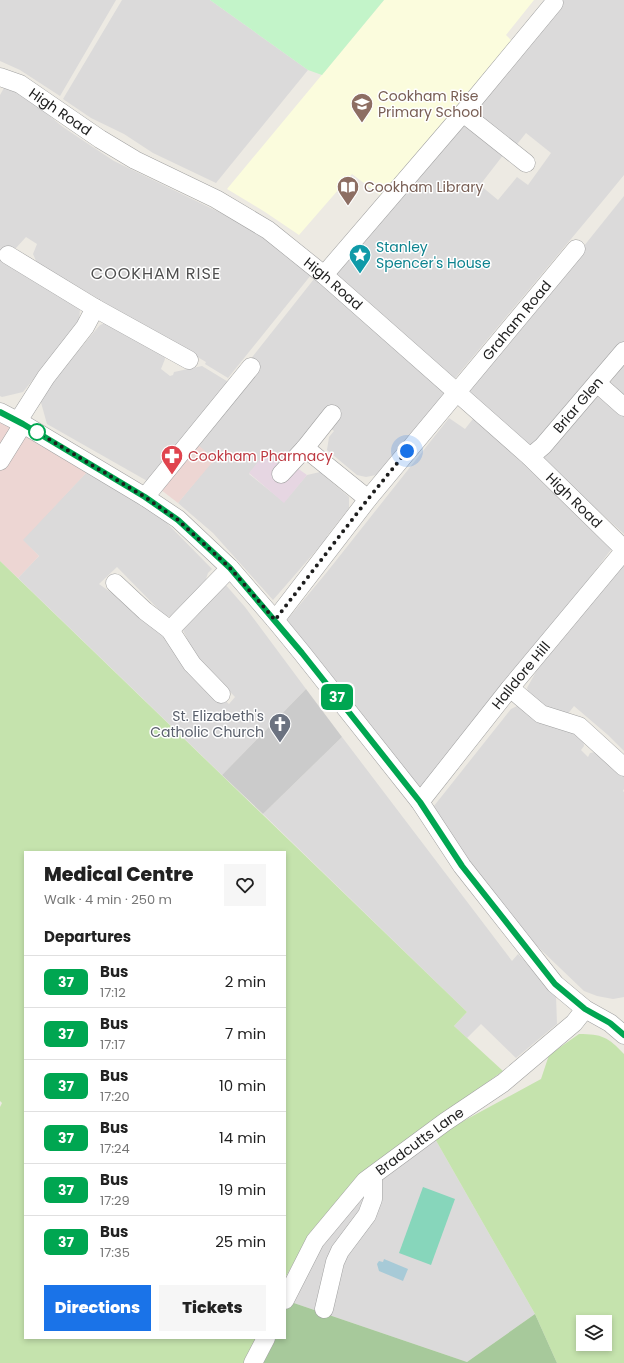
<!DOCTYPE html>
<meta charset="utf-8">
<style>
:root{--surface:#fff;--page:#f6f6f6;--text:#222;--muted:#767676;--line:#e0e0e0;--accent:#1a73e8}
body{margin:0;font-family:Poppins,sans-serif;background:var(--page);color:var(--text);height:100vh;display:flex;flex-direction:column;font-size:15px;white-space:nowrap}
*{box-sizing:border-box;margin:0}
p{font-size:13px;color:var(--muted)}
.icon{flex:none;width:22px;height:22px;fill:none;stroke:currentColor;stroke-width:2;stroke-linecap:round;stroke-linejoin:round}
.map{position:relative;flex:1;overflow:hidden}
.drawer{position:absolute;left:24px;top:851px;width:262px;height:488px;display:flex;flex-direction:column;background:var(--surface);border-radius:0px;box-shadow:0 2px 6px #0003}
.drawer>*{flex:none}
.badge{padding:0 8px;border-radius:6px;font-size:14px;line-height:26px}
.controls{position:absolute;left:576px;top:1315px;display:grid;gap:8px}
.controls a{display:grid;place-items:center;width:36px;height:36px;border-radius:0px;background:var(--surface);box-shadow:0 2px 6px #0003;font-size:20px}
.you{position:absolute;width:20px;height:20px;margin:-10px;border:3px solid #fff;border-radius:50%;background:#1a73e8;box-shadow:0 0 0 6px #1a73e833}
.map>.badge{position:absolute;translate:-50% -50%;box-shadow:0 0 0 2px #fff}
h2{padding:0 20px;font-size:15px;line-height:36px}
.round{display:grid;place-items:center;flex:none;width:42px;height:42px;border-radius:0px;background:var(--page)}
.headline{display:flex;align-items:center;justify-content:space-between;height:68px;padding:0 20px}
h1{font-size:19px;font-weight:800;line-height:30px}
.cta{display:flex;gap:8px;margin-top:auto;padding:8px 20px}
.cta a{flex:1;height:46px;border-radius:0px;background:var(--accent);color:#fff;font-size:16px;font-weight:800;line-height:46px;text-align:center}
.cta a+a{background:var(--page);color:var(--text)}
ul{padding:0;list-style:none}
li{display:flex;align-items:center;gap:12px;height:52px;padding:0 20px;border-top:1px solid var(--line)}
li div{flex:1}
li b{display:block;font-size:15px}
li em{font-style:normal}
li .badge{min-width:44px;font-weight:700;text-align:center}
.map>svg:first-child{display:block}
.residential{fill:#dbdada}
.commercial{fill:#edd6d3}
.industrial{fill:#e6d6e2}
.education{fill:#fbfcdd}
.religious{fill:#cbcbcb}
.grass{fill:#c5e3ad;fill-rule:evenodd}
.forest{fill:#a7c99b}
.park{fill:#c3f4c9}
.pitch{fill:#87d6bb}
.water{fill:#a7cad7}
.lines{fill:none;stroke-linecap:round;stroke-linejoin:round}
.minor-casing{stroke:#a1a1a1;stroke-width:19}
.minor{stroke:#fff;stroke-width:18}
.line-casing{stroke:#fff;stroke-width:9}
.line{stroke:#00a651;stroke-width:6}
.walk{stroke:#1d1d1d;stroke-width:4;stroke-dasharray:0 7.2}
.stop-dot{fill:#fff;stroke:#00a651;stroke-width:2}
.labels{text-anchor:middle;stroke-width:3;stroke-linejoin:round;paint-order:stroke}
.education-label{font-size:14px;fill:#785e54;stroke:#fff;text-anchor:start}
.street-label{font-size:14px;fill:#1d1d1d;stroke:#fff}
.culture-label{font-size:14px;fill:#0d838f;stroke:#fff;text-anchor:start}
.health-label{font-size:14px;fill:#be3a42;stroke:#fff;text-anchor:start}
.worship-label{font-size:14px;fill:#5b616d;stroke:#fff;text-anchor:end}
.quarter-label{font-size:16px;letter-spacing:1px;fill:#505050;stroke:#fff}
</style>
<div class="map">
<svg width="624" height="1363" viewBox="0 0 624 1363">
<rect width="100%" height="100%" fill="#edeae3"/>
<g class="residential">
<path d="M 0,0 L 116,0 L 60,96 L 20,70 L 0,61 Z"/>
<path d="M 122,0 L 210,0 L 308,70 L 216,183 L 153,153 L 124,134 L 91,118 L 63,99 Z"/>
<path d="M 562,0 L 624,0 L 624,175 L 606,197 L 452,382 L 333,277 L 459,125 L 470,127 L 504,154 L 480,185 L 498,200 L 517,177 L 528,185 L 551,153 L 526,133 L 514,148 L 476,118 L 479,101 Z"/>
<path d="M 5,86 L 33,102 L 63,127 L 114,161 L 223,214 L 267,239 L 311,275 L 228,378 L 205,364 L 206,362 L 37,263 L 33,254 L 37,244 L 26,237 L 16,248 L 9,249 L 0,256 L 0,95 Z"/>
<path d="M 624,196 L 624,343 L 532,450 L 466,393 Z"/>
<path d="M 0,260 L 80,308 L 79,325 L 52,356 L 23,392 L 2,397 L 0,396 Z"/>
<path d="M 314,279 L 343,302 L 445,392 L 403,444 L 376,475 L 366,477 L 357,475 L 327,450 L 329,437 L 334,431 L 318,419 L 281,466 L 265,454 L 249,474 L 284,502 L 307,475 L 320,472 L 349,497 L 349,508 L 327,536 L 327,538 L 273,600 L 213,533 L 178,503 L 214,459 L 193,441 L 249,361 Z"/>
<path d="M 105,323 L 164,355 L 165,359 L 161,369 L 170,376 L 173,375 L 174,372 L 202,366 L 230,383 L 149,482 L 47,424 L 40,399 L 67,364 L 100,325 Z"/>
<path d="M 624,365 L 624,398 L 608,385 Z"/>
<path d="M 599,392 L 624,413 L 624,534 L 542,460 Z"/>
<path d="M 476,415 L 613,547 L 568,607 L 420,792 L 287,620 L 327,572 L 449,418 L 465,429 Z"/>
<path d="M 88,471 L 163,519 L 212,569 L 208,573 L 205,582 L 173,617 L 165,616 L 117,567 L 99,584 L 140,613 L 181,654 L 186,664 L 229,704 L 235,697 L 194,654 L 183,630 L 224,583 L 245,607 L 306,689 L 222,775 L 18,578 L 39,556 L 22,540 Z"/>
<path d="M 624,563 L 624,751 L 608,735 L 574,706 L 567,715 L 557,715 L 529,694 L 527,688 L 538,668 Z"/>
<path d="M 517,706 L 565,726 L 583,737 L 584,746 L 581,750 L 588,757 L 590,753 L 600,751 L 624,776 L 624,789 L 623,791 L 624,792 L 624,997 L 613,999 L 597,996 L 584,991 L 513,923 L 430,811 L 511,709 Z"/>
<path d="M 342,737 L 512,961 L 518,954 L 556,995 L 557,1024 L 516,1058 L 481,1024 L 467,1038 L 454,1026 L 467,1012 L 263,814 Z"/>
<path d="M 434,1137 L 535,1314 L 467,1362 L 285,1300 L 337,1216 Z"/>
</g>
<g class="commercial">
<path d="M 0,422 L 88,471 L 23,540 L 39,556 L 18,578 L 0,561 Z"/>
<path d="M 193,441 L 215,459 L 178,503 L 156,486 Z"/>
</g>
<path class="industrial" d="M 265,453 L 281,466 L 286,460 L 307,475 L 284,503 L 249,473 Z"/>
<path class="education" d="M 384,0 L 534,0 L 506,35 L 513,42 L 381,196 L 352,174 L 299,235 L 265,212 L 227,189 Z"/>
<path class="religious" d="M 306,689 L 342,737 L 263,814 L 222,775 Z"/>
<g class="grass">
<path d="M 0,561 L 467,1012 L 454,1026 L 503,1071 L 447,1111 L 326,1214 L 313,1229 L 285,1278 L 285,852 L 25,852 L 25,1338 L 256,1338 L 244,1363 L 0,1363 L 0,1107 L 2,1103 L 0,1101 Z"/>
<path d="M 579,1034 C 602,1034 608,1037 624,1054 L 624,1363 L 557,1363 L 535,1314 L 434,1137 L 541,1079 L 549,1055 ZM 583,1322 L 605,1322 L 605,1344 L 583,1344 Z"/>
</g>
<path class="forest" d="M 285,1300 L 467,1362 L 535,1314 L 557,1363 L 258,1363 L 268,1338 L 285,1338 Z"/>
<path class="park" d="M 210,0 L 384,0 L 322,75 L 308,70 Z"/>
<path class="pitch" d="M 423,1187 L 455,1199 L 431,1265 L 399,1253 Z"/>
<path class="water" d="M 384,1259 L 408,1269 L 403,1281 L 379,1271 L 377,1264 L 379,1261 L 383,1262 Z"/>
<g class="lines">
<g class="minor-casing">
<g id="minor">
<path id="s1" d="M 0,77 L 20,84 L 100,139 L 135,160 L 216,199 L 268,230 L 324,275 L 530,457 L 624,549"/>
<path d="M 463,113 L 526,163"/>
<path d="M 8,255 L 95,308 L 189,360"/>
<path d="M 324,275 L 463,113 L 554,3"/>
<path d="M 597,383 L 624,407"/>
<path d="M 0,412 L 23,424 L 145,497 L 178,519 L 230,568 L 275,620 L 302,653 L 420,802 L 462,866 L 555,984 L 585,1009 L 610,1023 L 624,1035"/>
<path d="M 18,421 L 46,377 L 85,327 L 95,308"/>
<path d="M 305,448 L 368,499"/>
<path id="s2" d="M 530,457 L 543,446 L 624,351"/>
<path d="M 0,461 L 23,424"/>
<path d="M 281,474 L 305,448 L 332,414"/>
<path d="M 145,497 L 251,367"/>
<path d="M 115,583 L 145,611 L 170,630 L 192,664 L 221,694"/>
<path id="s3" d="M 275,620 L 368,499 L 576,249"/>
<path d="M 170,630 L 230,568"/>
<path d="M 510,688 L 541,714 L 579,726 L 624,767"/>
<path id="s4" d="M 420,802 L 510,688 L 624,551"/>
<path id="s5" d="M 285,1300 L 315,1241 L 365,1181 L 445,1122 L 503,1083 L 574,1023 L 585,1009"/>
<path d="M 324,1309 L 335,1262 L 340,1251 L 367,1215 L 373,1199 L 373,1176"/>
<path d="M 253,1363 L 266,1338"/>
</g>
</g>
<use href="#minor" class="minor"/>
</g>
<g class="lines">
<g class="line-casing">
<path id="line" d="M 0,412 L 23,424 L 145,497 L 178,520 L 230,568 L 302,653 L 420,802 L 462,866 L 555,984 L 585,1009 L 610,1023 L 624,1035"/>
</g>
<use href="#line" class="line"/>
<path class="walk" d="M 37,432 L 145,497 L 178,520 L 230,568 L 275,620 L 368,499 L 407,451"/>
</g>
<defs>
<g id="school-pin" transform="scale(1.15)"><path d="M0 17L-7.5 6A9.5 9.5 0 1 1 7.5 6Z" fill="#8d6e63" stroke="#fff"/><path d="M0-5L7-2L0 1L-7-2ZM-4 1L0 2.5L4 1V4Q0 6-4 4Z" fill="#fff"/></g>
<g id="library-pin" transform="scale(1.15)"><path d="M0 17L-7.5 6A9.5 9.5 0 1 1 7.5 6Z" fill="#8d6e63" stroke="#fff"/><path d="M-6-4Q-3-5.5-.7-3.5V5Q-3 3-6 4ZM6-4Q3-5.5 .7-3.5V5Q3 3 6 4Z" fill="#fff"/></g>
<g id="sight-pin" transform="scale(1.15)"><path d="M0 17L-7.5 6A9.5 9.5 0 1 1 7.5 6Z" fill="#0f9aa8" stroke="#fff"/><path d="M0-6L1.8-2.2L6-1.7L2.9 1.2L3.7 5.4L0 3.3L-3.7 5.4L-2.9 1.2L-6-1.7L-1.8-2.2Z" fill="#fff"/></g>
<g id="pharmacy-pin" transform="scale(1.15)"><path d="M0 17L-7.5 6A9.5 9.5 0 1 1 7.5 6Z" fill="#e0444e" stroke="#fff"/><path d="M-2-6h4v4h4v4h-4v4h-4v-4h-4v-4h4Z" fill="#fff"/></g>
<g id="church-pin" transform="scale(1.15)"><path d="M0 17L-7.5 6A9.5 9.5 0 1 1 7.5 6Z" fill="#6b7280" stroke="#fff"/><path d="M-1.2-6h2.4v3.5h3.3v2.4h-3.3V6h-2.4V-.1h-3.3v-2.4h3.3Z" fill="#fff"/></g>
</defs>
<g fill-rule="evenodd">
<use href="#school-pin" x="362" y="104"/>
<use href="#library-pin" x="348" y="187"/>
<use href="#sight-pin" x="360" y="255"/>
<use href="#pharmacy-pin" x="172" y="456"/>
<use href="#church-pin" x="280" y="724"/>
</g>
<circle class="stop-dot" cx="37" cy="432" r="8"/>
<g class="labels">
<g class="education-label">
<text x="378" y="101">Cookham Rise<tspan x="378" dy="16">Primary School</tspan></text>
<text x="364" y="192">Cookham Library</text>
</g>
<g class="street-label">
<text dy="5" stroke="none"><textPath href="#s1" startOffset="70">High Road</textPath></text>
<text dy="5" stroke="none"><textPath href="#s1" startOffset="394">High Road</textPath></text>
<text dy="5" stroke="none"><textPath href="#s3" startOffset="385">Graham Road</textPath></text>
<text dy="5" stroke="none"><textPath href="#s2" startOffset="71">Briar Glen</textPath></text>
<text dy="5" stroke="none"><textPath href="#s1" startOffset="718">High Road</textPath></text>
<text dy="5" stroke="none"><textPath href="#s4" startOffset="162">Halldore Hill</textPath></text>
<text dy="5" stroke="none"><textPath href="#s5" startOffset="212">Bradcutts Lane</textPath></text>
</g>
<g class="culture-label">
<text x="376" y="252">Stanley<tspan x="376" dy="16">Spencer's House</tspan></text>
</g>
<g class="health-label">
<text x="188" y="461">Cookham Pharmacy</text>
</g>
<g class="worship-label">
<text x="264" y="721">St. Elizabeth's<tspan x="264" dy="16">Catholic Church</tspan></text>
</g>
<g class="quarter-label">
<text x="156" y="279">COOKHAM RISE</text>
</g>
</g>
</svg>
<div class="controls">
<a><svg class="icon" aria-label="layers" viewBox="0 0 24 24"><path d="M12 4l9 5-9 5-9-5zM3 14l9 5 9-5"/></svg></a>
</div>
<div class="you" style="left:407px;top:451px"></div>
<b class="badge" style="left:337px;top:697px;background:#00a651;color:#fff">37</b>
<section class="drawer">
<div class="headline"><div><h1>Medical Centre</h1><p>Walk · 4 min · 250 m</p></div><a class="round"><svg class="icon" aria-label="heart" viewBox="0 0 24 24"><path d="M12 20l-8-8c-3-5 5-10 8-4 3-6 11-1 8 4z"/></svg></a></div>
<h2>Departures</h2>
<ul>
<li><span class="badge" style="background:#00a651;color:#fff">37</span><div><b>Bus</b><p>17:12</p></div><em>2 min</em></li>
<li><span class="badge" style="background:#00a651;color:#fff">37</span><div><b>Bus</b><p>17:17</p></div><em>7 min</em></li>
<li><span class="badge" style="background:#00a651;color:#fff">37</span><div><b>Bus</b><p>17:20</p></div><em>10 min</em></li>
<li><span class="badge" style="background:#00a651;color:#fff">37</span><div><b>Bus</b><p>17:24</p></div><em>14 min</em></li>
<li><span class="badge" style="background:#00a651;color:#fff">37</span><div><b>Bus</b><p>17:29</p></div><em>19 min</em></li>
<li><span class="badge" style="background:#00a651;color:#fff">37</span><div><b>Bus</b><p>17:35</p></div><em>25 min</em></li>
</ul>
<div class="cta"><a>Directions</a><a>Tickets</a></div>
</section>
</div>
